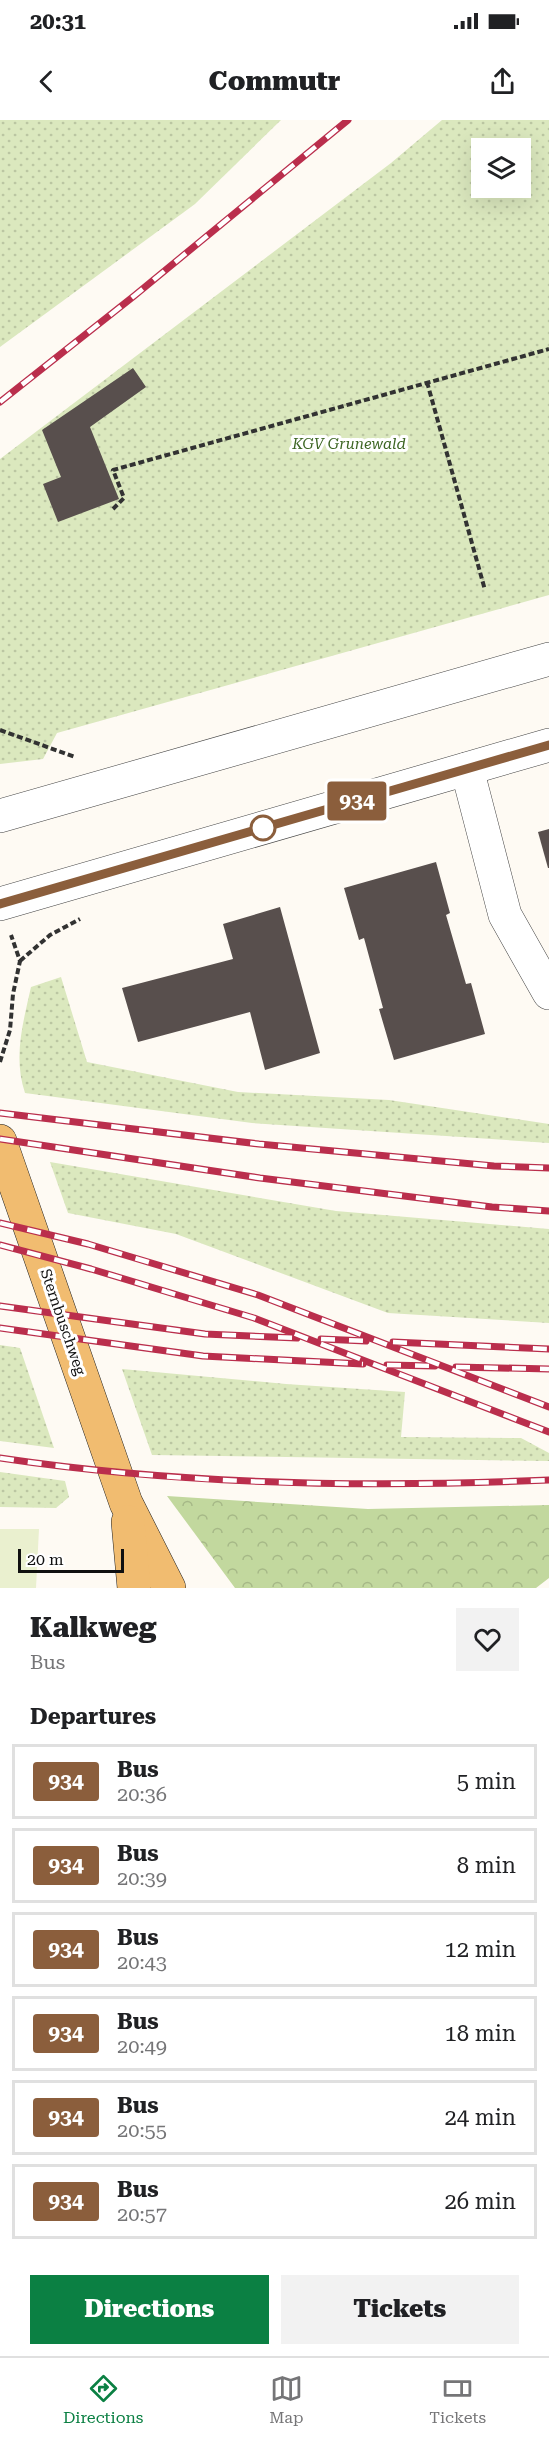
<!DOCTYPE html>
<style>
:root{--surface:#fff;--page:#f2f2f2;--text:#202124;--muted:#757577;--line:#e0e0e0;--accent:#0b8043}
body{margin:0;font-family:"Roboto Serif",serif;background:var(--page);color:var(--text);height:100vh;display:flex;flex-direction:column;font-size:22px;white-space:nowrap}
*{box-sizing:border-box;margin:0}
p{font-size:20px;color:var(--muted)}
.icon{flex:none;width:33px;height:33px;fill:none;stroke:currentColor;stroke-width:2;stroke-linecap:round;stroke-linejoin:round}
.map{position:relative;height:1468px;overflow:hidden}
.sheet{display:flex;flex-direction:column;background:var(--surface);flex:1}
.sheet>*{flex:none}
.badge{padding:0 12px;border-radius:4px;font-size:21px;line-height:39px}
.tools{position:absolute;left:471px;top:18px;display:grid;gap:12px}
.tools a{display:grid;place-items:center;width:60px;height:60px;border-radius:0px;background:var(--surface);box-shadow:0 6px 24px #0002;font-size:30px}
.scale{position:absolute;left:18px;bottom:15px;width:106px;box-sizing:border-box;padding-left:6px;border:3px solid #101010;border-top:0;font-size:16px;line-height:21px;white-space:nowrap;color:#101010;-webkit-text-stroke:4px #fff;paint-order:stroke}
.map>.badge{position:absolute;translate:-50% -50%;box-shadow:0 0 0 3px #fff}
h2{padding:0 30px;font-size:22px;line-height:54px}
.round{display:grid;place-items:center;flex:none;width:63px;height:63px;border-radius:0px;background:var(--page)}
.head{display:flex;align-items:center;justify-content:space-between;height:102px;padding:0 30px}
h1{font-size:28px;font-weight:800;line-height:45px}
.cta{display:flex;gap:12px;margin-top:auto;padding:12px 30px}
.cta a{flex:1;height:69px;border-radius:0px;background:var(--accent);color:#fff;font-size:24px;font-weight:800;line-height:69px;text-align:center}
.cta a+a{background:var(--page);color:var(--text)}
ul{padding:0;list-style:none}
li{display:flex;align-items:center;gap:18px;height:75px;margin:0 12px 9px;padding:0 18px;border:3px solid var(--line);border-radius:0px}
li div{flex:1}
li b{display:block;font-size:22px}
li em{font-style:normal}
li .badge{min-width:66px;font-weight:700;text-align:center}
.status{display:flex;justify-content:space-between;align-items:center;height:42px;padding:0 30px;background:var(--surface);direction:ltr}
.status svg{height:16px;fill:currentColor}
header{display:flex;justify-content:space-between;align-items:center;height:78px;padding:0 30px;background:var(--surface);font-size:27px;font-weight:800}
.menu{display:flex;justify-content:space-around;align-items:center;height:84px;border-top:2px solid var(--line);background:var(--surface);font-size:16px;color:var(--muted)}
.menu a{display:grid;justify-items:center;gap:3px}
.menu .current{color:var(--accent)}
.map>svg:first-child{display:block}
.green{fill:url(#green-dots);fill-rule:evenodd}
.forest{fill:url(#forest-crowns)}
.pitch{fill:#eaf0cf}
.building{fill:#584f4d}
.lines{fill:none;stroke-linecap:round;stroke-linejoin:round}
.minor-casing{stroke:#434343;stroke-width:34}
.major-casing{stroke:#212121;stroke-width:34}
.path{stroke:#323232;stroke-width:4;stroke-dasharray:6 3;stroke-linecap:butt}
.minor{stroke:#fff;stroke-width:33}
.major{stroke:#f1bc70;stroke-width:33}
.rail-casing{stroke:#ba2e4c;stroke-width:7}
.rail{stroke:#fff;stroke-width:4.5;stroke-dasharray:14;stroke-linecap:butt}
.line-casing{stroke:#fff;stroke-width:14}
.line{stroke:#8b5e3c;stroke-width:9}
.stop-dot{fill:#fff;stroke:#8b5e3c;stroke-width:3}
.labels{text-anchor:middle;stroke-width:6;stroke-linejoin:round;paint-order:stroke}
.park-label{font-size:15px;font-style:italic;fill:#3c6522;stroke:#fff}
.street-label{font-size:15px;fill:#101010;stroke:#fff}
</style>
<div class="status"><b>20:31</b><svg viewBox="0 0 49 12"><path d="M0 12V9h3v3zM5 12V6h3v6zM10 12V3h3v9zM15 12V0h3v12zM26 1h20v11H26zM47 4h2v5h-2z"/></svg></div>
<header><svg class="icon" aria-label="back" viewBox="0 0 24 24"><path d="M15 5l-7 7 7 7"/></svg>Commutr<svg class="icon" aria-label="share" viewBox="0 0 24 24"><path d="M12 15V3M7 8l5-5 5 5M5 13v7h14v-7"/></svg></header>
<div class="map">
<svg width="549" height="1468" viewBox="0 0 549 1468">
<defs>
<pattern id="green-dots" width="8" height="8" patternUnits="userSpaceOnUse" patternTransform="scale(1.5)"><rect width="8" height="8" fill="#dbe8be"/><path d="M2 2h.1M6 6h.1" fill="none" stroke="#bbc6a2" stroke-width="1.8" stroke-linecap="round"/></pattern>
<pattern id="forest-crowns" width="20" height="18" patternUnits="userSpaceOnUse" patternTransform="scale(1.5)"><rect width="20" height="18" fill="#c2d89e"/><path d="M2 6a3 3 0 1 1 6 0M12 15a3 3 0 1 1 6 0" fill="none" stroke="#a6b887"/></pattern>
</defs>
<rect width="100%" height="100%" fill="#fefaf3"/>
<g class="green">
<path d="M 0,0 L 281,0 L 195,84 L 0,227 Z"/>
<path d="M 442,0 L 549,0 L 549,475 L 57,613 L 43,639 L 0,644 L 0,339 L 391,43 ZM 482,28 L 520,28 L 520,68 L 482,68 Z"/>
<path d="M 61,857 L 87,942 L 238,972 L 389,980 L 549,1004 L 549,1023 L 252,1003 L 25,973 C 13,937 23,903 31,867 Z"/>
<path d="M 50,1042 L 336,1091 L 549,1109 L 549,1203 L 388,1193 L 176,1114 L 68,1093 Z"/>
<path d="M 0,1225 L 20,1228 L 54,1328 L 0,1321 Z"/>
<path d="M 122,1249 L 286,1264 L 405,1272 L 401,1317 L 521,1318 L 549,1333 L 549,1341 L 152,1335 Z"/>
<path d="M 0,1352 L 65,1361 L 69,1377 L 56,1388 L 0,1387 Z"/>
</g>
<path class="forest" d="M 167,1376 L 368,1389 L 549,1385 L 549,1458 L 536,1468 L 235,1468 Z"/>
<path class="pitch" d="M 0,1409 L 39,1409 L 36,1468 L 0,1468 Z"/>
<g class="building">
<path d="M 133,248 L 146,267 L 90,307 L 119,379 L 58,402 L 43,364 L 61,357 L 42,310 Z"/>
<path d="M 549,709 L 549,748 L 548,748 L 538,712 Z"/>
<path d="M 436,742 L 450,793 L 446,795 L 466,864 L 471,863 L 485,914 L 394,940 L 379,889 L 383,888 L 364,818 L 359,820 L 344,768 Z"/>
<path d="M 280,787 L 320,933 L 265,950 L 250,892 L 138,922 L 122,868 L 233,839 L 223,804 Z"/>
</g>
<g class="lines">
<g class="minor-casing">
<g id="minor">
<path d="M 467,649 L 505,795 L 549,873"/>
<path d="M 0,696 L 549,539"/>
<path d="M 0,784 L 549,625"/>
</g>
</g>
<g class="major-casing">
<g id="major">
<path d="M 0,1021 L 126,1383 L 169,1468"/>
<path d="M 128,1402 L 134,1468"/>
</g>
</g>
<g class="path">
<path d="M 427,262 L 485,470"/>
<path d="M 113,389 L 124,378 L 113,350 L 549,229"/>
<path d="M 0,610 L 75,637"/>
<path d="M 20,841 L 50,815 L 80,799"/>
<path d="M 0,942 L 10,910 L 13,874 L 20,841 L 11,815"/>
</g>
<use href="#minor" class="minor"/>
<use href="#major" class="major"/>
<g class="rail-casing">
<g id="rail">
<path d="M 0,282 L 134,176 L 348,0"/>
<path d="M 0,993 L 259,1024 L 494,1046 L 549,1048"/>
<path d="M 0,1019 L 260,1058 L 492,1087 L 549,1091"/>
<path d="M 0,1103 L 88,1124 L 258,1175 L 549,1287"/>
<path d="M 0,1125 L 91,1149 L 254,1198 L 549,1312"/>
<path d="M 0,1186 L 205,1214 L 297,1218"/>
<path d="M 0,1208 L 203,1236 L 363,1244"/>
<path d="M 321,1219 L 366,1221"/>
<path d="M 393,1222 L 549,1229"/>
<path d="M 387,1245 L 435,1246"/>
<path d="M 456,1247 L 549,1249"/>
<path d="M 0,1338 C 181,1365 366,1368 549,1360"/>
</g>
</g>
<use href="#rail" class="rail"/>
</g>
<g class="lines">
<g class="line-casing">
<path id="line" d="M 0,784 L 549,625"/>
</g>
<use href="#line" class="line"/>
</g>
<circle class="stop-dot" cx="263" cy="708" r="12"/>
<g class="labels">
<g class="park-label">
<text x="349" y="329">KGV Grunewald</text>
</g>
<g class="street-label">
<text transform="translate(63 1202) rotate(71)" y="5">Sternbuschweg</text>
</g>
</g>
</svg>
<div class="tools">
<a><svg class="icon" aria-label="layers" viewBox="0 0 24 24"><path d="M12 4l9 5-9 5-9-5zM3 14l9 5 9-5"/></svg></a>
</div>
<div class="scale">20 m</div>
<b class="badge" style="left:357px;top:681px;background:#8b5e3c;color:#fff">934</b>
</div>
<section class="sheet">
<div class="head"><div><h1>Kalkweg</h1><p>Bus</p></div><a class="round"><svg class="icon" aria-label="heart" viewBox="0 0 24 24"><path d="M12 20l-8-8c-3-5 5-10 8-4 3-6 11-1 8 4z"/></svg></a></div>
<h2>Departures</h2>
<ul>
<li><span class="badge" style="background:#8b5e3c;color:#fff">934</span><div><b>Bus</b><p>20:36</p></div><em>5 min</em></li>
<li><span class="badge" style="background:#8b5e3c;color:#fff">934</span><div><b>Bus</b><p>20:39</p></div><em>8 min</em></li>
<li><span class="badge" style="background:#8b5e3c;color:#fff">934</span><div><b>Bus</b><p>20:43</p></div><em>12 min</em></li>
<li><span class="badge" style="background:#8b5e3c;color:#fff">934</span><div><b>Bus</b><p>20:49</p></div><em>18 min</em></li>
<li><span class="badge" style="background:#8b5e3c;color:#fff">934</span><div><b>Bus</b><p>20:55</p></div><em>24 min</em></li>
<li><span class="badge" style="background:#8b5e3c;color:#fff">934</span><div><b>Bus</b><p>20:57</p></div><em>26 min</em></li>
</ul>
<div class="cta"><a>Directions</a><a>Tickets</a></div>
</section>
<nav class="menu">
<a class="current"><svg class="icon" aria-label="directions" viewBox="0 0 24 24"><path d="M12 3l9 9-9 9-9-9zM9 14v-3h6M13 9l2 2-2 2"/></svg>Directions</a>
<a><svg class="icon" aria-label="map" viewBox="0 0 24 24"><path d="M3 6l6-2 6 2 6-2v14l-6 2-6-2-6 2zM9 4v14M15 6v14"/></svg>Map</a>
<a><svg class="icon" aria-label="tickets" viewBox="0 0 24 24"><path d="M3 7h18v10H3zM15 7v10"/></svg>Tickets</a>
</nav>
